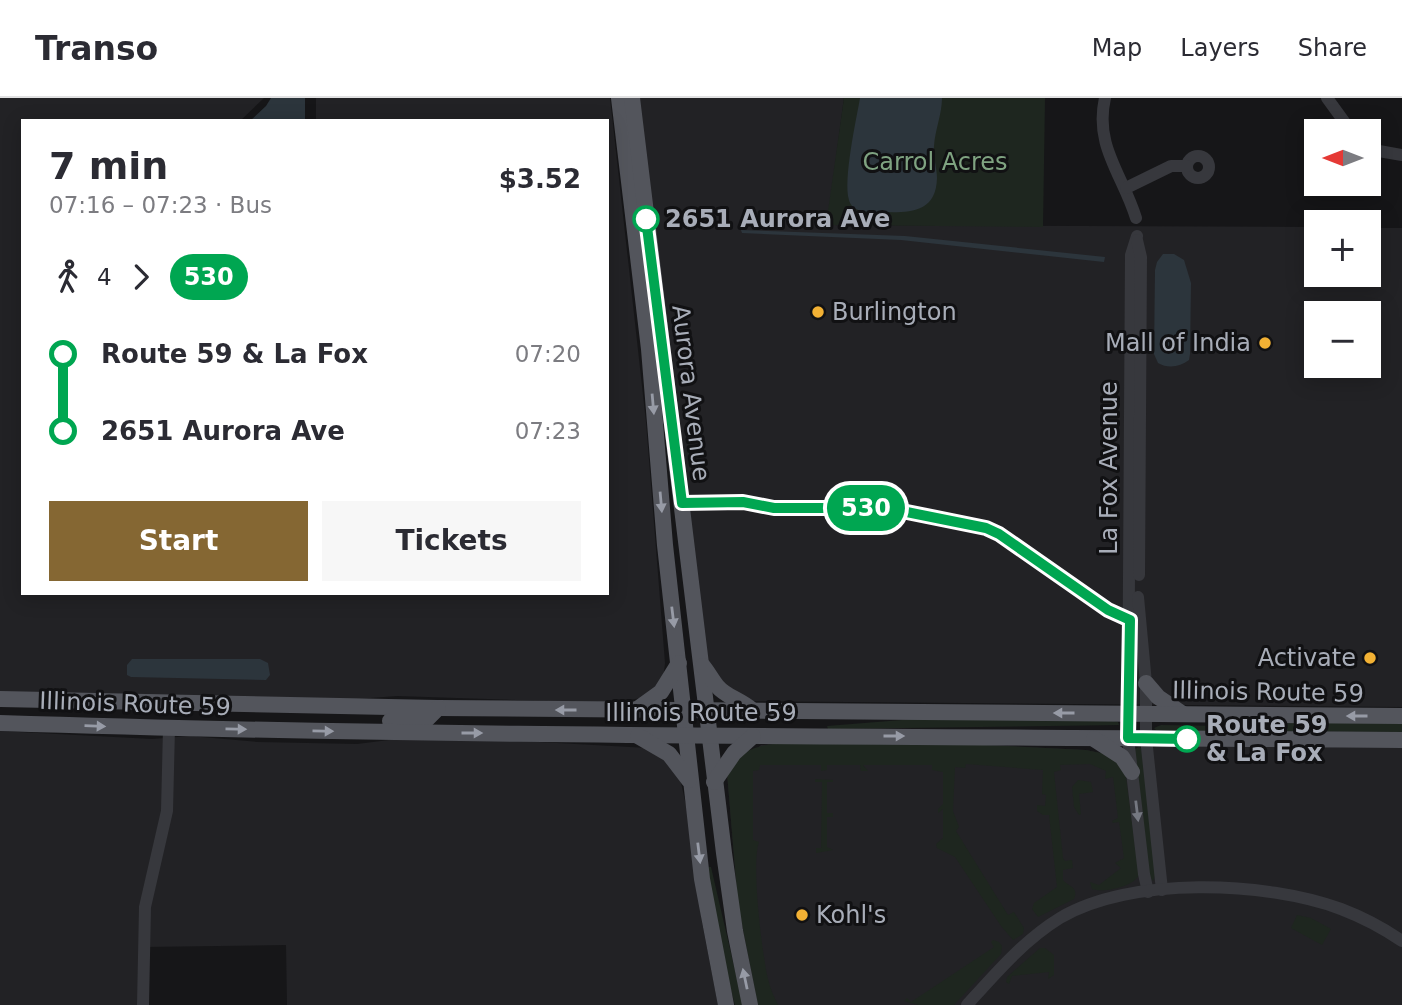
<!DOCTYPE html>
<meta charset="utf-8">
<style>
:root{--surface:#fff;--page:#f7f7f7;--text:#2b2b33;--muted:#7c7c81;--line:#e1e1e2;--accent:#856733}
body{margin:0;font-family:"DejaVu Sans",sans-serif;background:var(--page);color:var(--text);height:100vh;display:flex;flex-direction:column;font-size:26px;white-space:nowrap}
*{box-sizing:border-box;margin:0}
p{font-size:23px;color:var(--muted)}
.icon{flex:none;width:38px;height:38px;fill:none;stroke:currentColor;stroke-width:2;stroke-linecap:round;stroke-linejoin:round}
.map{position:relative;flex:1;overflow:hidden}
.side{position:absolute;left:21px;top:21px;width:588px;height:476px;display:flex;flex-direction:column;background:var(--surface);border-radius:0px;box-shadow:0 4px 18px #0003}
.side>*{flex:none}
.badge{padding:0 14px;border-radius:23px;font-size:24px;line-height:46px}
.needle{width:46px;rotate:270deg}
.buttons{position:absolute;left:1304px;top:21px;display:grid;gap:14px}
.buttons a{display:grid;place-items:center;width:77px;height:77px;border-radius:0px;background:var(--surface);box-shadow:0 4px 18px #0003;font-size:35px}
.map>.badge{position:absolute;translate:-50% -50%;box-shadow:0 0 0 4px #fff}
.legs{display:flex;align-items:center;gap:10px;height:77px;padding:0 28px;font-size:23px}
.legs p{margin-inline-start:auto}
.head{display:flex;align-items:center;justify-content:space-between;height:119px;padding:0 28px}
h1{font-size:38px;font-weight:700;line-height:52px}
.action{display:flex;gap:14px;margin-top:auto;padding:14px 28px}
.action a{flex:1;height:80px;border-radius:0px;background:var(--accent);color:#fff;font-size:28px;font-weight:700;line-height:80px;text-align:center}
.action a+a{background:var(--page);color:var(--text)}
ul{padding:0 28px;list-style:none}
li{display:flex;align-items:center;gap:24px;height:77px;font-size:26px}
li i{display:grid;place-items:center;width:10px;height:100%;margin:0 9px;background:currentColor}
li i::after{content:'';width:18px;height:18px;margin:-9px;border:5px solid;border-radius:50%;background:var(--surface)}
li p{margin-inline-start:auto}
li:first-child i{background:linear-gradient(#0000 50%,currentColor 0)}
li:last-child i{background:linear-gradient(currentColor 50%,#0000 0)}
header{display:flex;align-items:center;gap:42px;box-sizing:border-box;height:98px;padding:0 35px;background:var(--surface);border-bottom:2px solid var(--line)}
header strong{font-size:33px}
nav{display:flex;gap:38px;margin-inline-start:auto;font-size:24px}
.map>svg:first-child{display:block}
.built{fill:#222225;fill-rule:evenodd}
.green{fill:#1e261f}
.water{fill:#2c353c}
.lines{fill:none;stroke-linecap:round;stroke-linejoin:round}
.minor{stroke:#37383d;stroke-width:12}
.major{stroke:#53555c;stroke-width:16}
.oneway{fill:#979ba6}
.oneway2{fill:#757881}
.line-1-casing{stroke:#fff;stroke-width:16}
.line-1{stroke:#00a651;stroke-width:10}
.stop-1-dot{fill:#fff;stroke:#00a651;stroke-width:3.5}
.poi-dot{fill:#f2b134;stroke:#111113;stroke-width:2.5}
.labels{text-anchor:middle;stroke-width:6;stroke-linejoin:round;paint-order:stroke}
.park-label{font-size:24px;fill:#7fa381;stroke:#111113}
.stop-label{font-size:24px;font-weight:bold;fill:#a8adb8;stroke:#111113;text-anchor:start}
.poi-label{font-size:24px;fill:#a8adb8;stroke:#111113;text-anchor:start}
.street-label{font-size:24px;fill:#a8adb8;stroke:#111113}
</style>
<header>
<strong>Transo</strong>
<nav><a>Map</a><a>Layers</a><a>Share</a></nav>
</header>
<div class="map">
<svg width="1402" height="907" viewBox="0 0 1402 907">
<rect width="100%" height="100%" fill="#161618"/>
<g class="built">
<path d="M 0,0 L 264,0 L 240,23 L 23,23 L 23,495 L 607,495 L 607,23 L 316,23 L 316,0 L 610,0 L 646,324 L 665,565 L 663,582 L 647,599 L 611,605 L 397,598 L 357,601 L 0,596 Z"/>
<path d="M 636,0 L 844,0 L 827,127 L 1316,129 L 1316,177 L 1368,177 L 1369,130 L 1402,130 L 1402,609 L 740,603 L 708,571 ZM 1316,215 L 1368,215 L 1368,268 L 1316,268 Z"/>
<path d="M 0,633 L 152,641 L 190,638 L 258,644 L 357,646 L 397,641 L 521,643 L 648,650 L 658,654 L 680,680 L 687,712 L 702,824 L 718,907 L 287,907 L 286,847 L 143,849 L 141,907 L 0,907 Z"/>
<path d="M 773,646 L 967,646 L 1086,652 L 1110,657 L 1167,647 L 1402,649 L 1402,907 L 758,907 L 738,806 L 727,675 L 761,647 Z"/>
</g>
<g class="green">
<path d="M 844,0 L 1045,0 L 1043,129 L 826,127 Z"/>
<path d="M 914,621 L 1114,623 L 1118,624 L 1119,627 L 828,631 L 827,628 Z"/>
<path d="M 1320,624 L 1402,625 L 1402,634 L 1157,633 L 1154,630 L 1161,627 L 1224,628 Z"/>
<path d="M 773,646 L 967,646 L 1086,652 L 1110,657 L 1125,672 L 1139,777 C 1133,789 1104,795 1092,791 L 1090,784 L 1099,787 L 1121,770 L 1115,765 L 1124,760 L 1119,724 L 1113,725 L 1112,723 L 1118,720 L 1113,679 L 1105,681 L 1106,673 L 1090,666 L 1060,667 L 1061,672 L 1054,674 L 1063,760 L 1065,763 L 1072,762 L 1073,770 L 1063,772 L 1063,782 C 1069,789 1079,789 1074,801 L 1038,819 L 1032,811 L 1034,805 L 1057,789 L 1049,717 L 1043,717 L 1037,713 L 1037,707 L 1045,708 L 1046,697 L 1042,696 L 1043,672 L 966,666 L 965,670 L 955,669 L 953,713 L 959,729 L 956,733 L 1008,817 L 1014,814 L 1024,830 L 1023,836 L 1013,842 L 1001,828 L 955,759 L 937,750 L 936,746 L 943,740 L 943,711 L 938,715 L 938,711 L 943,706 L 943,674 L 932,672 L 932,667 L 863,667 L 868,673 L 861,673 L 860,667 L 827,667 L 827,672 L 821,673 L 821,667 L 760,667 L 759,672 L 753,673 L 753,742 L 759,744 C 751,766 762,856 768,881 C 770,890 774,899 778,907 L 758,907 L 738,806 L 727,675 C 732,656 756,648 773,646 Z"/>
<path d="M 1139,649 L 1141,650 L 1157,774 L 1153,783 L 1149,777 L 1135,651 Z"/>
<path d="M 815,681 L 833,682 L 833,684 L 827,684 L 827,715 L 833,715 L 833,719 L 827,719 L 827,749 L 833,752 L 816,755 L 816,750 L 821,750 L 822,684 L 815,684 Z"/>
<path d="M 1078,682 L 1091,684 L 1093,694 L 1079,696 L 1081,716 L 1079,717 L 1074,709 L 1072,689 Z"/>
<path d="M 707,769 L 711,769 L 743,907 L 735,907 L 723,863 Z"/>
<path d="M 1297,817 L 1311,820 L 1331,831 L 1322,847 L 1291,830 Z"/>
<path d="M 993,842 L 999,844 L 1002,848 L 1001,856 L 954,907 L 918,907 L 904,903 L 907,900 L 911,904 L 994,849 L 991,844 Z"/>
<path d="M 1040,850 L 1045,850 L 1054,857 L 1054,877 L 1048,881 L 1049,874 L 1012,878 L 1009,886 L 1006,884 L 1007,879 Z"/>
</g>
<g class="water">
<path d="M 271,0 L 305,0 L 305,23 L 250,23 L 266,8 Z"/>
<path d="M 860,0 L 942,0 C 942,16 935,32 934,48 C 933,59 937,70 937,80 C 936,119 903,114 876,114 C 865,114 852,114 849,102 C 843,82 856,23 860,0 Z"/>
<path d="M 741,132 L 905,138 L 1105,159 L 1104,164 L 901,142 L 742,135 Z"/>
<path d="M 1163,156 L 1174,156 L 1184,162 L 1191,185 L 1190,256 L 1189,262 C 1180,269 1168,271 1158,265 L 1154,256 L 1155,172 L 1157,164 Z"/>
<path d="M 132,561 L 260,561 L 268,565 L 270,577 L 266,582 L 131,579 L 127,577 L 127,567 Z"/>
</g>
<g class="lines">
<g class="minor">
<path d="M 1105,0 C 1094,48 1123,77 1136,120"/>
<path d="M 1327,0 L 1351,33"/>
<path d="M 1368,47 L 1379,53 L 1402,57"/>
<circle cx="1198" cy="69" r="11"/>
<path d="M 1126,90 L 1171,68 L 1187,68"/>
<path d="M 1137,138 L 1131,157 L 1128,640 L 1144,776 L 1148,794"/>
<path d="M 1137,142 L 1141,159 L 1139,477"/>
<path d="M 1138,499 L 1146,585 L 1146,640 L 1162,792"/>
<path d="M 143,907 L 145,809 L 167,713 L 169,630"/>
<path d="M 967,907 C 995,876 1024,842 1060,820 C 1131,778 1265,783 1341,811 C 1362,819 1383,830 1402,843"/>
</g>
<g class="major">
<path d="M 619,0 L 649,251 L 665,447 L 702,781 L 726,907"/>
<path d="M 632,0 L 724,755 L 735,833 L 750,907"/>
<path d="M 703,568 C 708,574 712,582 717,588 C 726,599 741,602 752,612"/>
<path d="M 1146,585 L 1158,599 L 1183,616"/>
<path d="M 0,601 L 438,610 L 1402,618"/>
<path d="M 636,612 L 661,594 L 679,565"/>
<path d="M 390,623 L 425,623 L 438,610"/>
<path d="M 0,625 C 467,640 935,638 1402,642"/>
<path d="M 638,638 L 669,656 L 689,682"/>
<path d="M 1094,641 L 1122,659 L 1132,674"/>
<path d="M 714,684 L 734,655 L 753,638"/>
</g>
</g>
<defs><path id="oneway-solid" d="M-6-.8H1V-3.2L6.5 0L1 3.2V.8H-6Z" transform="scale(1.75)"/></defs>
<g class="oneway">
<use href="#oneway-solid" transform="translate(653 306) rotate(85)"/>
<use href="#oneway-solid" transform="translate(661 404) rotate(85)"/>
<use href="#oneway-solid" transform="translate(673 519) rotate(83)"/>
<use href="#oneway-solid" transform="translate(566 612) rotate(-180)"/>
<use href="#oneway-solid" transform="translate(1064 615) rotate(-180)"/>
<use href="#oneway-solid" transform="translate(1357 618) rotate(-180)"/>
<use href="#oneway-solid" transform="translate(95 628) rotate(2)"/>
<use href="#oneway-solid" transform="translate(236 631) rotate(1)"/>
<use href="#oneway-solid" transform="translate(323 633) rotate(1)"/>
<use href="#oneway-solid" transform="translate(472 635)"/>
<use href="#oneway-solid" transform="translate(894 638)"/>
<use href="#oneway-solid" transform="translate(699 755) rotate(83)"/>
<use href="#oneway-solid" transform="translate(745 881) rotate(-102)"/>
</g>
<use class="oneway2" href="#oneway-solid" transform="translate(1137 713) rotate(83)"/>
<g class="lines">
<g class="line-1-casing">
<path id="line-1" d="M 646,121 L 682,405 L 743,404 L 774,410 L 887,410 L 986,430 L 999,436 L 1108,512 L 1130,522 L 1128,640 L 1187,641"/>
</g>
<use href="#line-1" class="line-1"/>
</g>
<g class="stop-1-dot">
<circle cx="646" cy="121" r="12"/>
<circle cx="1187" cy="641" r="12"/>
</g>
<g class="poi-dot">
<circle cx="818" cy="214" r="7"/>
<circle cx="1265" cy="245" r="7"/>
<circle cx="1370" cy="560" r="7"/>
<circle cx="802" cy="817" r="7"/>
</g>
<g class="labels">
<g class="park-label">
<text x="935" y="72">Carrol Acres</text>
</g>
<g class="stop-label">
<text x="665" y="129">2651 Aurora Ave</text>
<text x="1206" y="635">Route 59<tspan x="1206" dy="28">&amp; La Fox</tspan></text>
</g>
<g class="poi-label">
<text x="832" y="222">Burlington</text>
<text x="1251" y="253" text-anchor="end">Mall of India</text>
<text x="1356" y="568" text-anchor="end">Activate</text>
<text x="816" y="825">Kohl's</text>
</g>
<g class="street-label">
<text transform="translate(691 295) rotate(83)" y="8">Aurora Avenue</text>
<text transform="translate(1109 370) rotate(-90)" y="8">La Fox Avenue</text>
<text transform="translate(1268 594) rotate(1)" y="8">Illinois Route 59</text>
<text transform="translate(135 606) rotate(2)" y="8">Illinois Route 59</text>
<text x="701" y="623">Illinois Route 59</text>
</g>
</g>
</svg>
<div class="buttons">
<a><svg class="needle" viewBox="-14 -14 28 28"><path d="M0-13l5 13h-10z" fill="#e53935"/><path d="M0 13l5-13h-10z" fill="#7c7c81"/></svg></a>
<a>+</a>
<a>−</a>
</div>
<b class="badge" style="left:866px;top:410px;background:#00a651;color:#fff">530</b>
<section class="side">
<div class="head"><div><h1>7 min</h1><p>07:16 – 07:23 · Bus</p></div><b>$3.52</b></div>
<div class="legs"><svg class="icon" aria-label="walk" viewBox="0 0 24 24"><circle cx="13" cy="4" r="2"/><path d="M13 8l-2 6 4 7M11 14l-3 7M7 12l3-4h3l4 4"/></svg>4<svg class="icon" aria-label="forward" viewBox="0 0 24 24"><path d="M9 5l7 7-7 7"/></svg><b class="badge" style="background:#00a651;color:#fff">530</b></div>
<ul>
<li><i style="color:#00a651"></i><b>Route 59 &amp; La Fox</b><p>07:20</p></li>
<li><i style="color:#00a651"></i><b>2651 Aurora Ave</b><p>07:23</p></li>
</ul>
<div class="action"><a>Start</a><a>Tickets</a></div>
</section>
</div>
